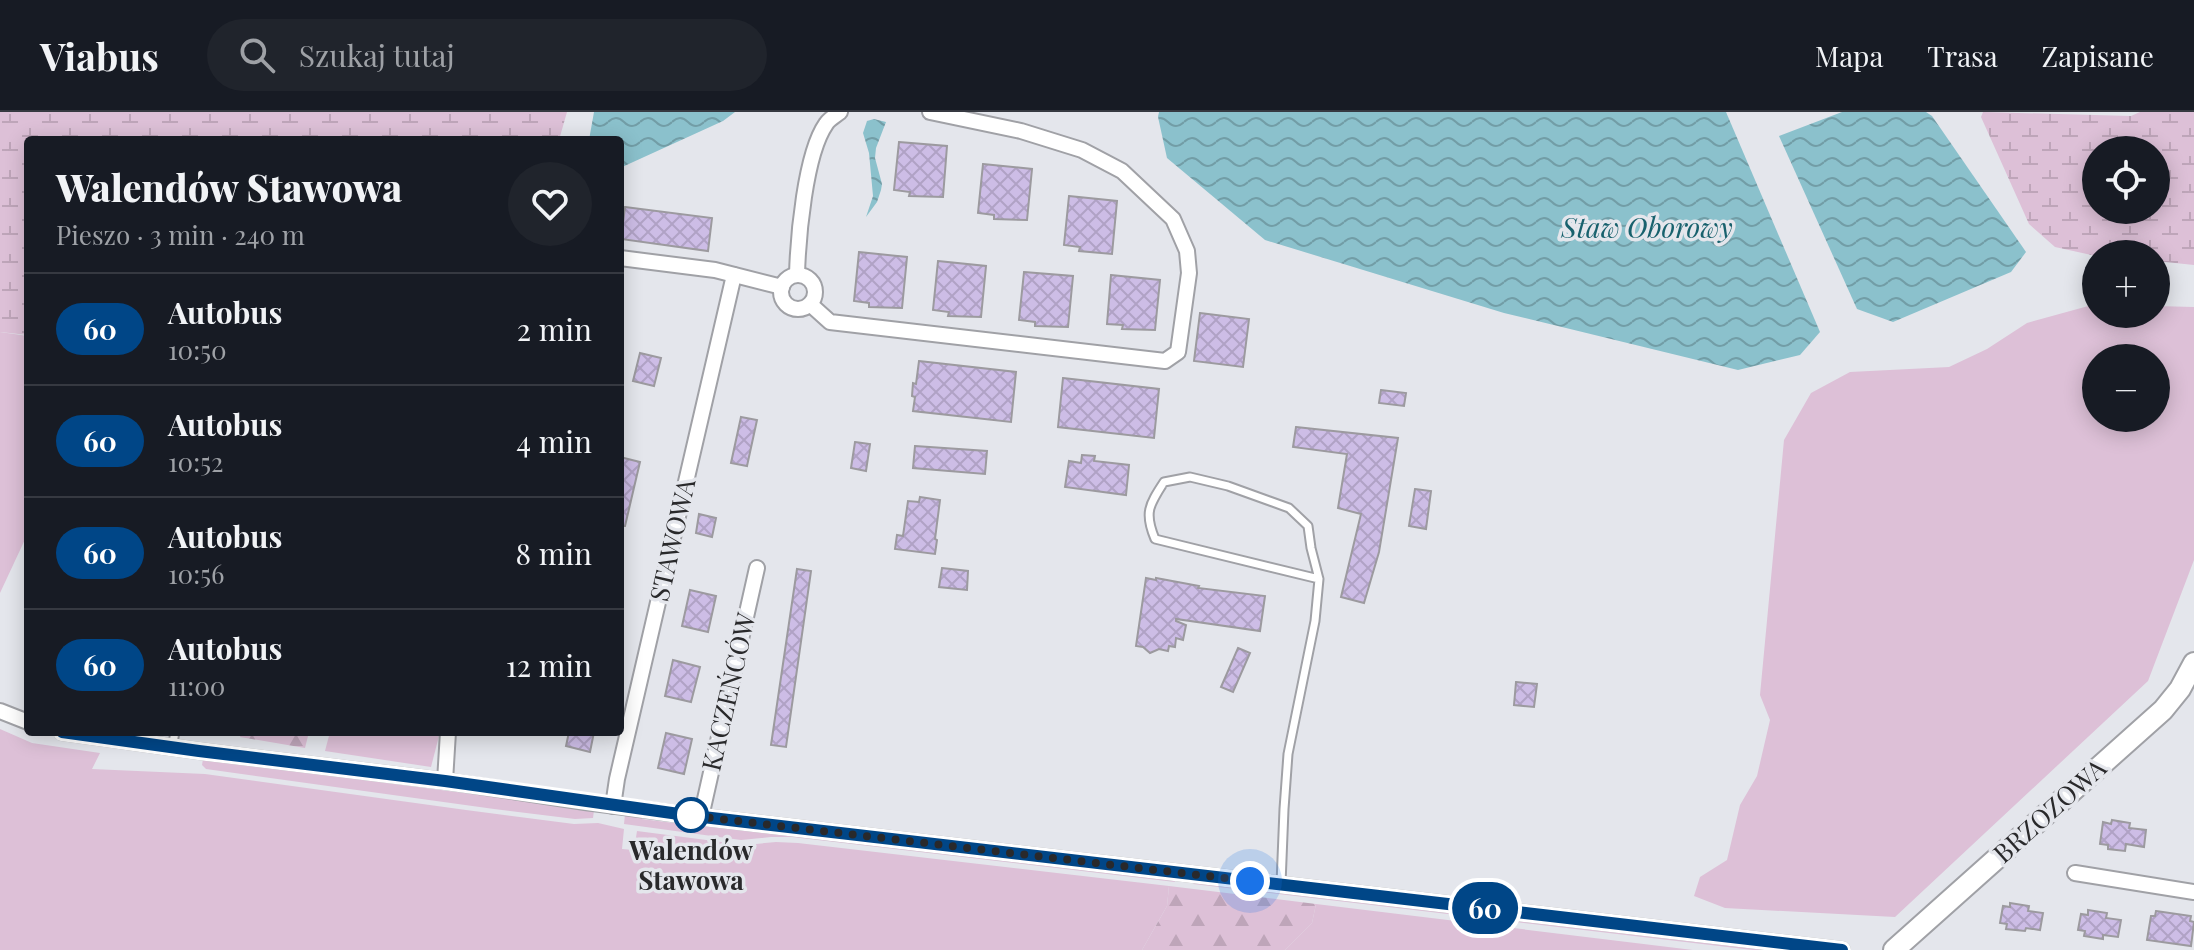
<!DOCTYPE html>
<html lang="pl">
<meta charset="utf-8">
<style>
:root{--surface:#171b24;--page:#20242c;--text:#f1f3f6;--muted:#9ea1a6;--line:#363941}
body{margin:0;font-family:"Playfair Display",serif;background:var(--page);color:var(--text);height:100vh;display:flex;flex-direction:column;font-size:30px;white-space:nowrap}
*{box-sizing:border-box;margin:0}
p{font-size:26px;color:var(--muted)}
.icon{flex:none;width:44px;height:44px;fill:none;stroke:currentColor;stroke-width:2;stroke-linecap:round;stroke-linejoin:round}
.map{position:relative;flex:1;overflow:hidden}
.drawer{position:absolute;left:24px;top:24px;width:600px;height:600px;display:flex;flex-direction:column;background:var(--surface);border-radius:8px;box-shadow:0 4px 20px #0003}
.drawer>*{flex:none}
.badge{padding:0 16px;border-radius:26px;font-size:28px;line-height:52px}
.tools{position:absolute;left:2082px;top:24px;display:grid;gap:16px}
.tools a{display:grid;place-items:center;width:88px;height:88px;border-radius:50%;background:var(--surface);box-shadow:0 4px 20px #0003;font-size:40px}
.you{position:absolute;width:40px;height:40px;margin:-20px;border:6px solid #fff;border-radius:50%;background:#1a73e8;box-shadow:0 0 0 12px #1a73e833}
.map>.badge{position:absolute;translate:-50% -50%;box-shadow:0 0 0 4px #fff}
.round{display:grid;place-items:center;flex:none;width:84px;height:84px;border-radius:42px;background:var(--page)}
.headline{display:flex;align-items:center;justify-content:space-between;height:136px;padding:0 32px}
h1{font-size:38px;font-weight:800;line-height:60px}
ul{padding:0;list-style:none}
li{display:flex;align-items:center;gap:24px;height:112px;padding:0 32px;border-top:2px solid var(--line)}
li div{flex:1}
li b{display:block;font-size:30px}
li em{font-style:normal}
li .badge{min-width:88px;font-weight:700;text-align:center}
header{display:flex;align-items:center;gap:48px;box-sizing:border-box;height:112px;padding:0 40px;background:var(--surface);border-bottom:2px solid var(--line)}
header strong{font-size:38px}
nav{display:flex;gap:44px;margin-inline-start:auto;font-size:28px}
.search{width:560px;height:72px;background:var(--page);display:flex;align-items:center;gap:20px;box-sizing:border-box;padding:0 28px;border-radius:44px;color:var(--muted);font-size:30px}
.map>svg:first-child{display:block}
.green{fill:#ddc0d7;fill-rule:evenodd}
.forest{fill:url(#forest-firs)}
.wetland{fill:url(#wetland-marsh);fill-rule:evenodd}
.water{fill:url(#water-waves)}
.building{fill:url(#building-cross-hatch);stroke:#9c9a9f;stroke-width:2}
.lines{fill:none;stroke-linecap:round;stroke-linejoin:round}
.lane-casing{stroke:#a0a1a6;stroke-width:11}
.street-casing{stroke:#a0a1a6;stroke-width:18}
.secondary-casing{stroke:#a0a1a6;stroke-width:24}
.lane{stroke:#fff;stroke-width:7}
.street{stroke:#fff;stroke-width:14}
.secondary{stroke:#fff;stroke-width:20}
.line-casing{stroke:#fff;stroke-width:18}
.line{stroke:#004687;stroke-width:12}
.walk{stroke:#29292b;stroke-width:8;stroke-dasharray:0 14.4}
.stop-dot{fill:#fff;stroke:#004687;stroke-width:4}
.labels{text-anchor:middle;stroke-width:7;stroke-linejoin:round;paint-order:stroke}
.street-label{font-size:26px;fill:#29292b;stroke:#e4e6ec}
.stop-label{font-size:26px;font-weight:bold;fill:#29292b;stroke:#e4e6ec}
.water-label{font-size:28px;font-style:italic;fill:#18616d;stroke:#e4e6ec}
</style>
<header>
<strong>Viabus</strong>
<div class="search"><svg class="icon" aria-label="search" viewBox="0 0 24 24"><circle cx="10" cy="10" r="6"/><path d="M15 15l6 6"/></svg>Szukaj tutaj</div>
<nav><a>Mapa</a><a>Trasa</a><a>Zapisane</a></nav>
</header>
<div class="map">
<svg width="2194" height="838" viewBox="0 0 2194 838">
<defs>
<pattern id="forest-firs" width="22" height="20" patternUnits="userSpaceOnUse" patternTransform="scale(2)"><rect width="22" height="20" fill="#ddc0d7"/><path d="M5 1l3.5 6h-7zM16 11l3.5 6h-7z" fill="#bea5b9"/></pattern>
<pattern id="wetland-marsh" width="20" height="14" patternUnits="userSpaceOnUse" patternTransform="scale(2)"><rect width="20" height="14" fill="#ddc0d7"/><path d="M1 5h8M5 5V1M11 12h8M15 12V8" fill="none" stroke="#bea5b9"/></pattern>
<pattern id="water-waves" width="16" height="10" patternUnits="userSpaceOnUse" patternTransform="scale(2)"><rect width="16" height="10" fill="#8bc1cc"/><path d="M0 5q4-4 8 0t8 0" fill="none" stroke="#729da6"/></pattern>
<pattern id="building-cross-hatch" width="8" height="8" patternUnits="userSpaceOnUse" patternTransform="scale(2)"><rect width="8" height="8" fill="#cdbde6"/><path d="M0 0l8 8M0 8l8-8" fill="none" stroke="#b0a2c5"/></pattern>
</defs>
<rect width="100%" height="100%" fill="#e4e6ec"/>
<g class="green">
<path d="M 2092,193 L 2096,193 L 2096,202 L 2156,202 L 2156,194 L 2194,195 L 2194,448 L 2148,569 L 1895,805 L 1725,796 L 1694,784 L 1700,765 L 1727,748 L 1740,693 L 1757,664 L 1770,608 L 1760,583 L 1784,328 L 1811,281 L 1850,260 L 1949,255 L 1987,237 L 2027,211 ZM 2156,246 L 2156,306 L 2096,306 L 2096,246 Z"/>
<path d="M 0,220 L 28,224 L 28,421 L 0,481 Z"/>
<path d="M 0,617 L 32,631 L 100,641 L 92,657 L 205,662 L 466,698 L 574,712 L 598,711 L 624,717 L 622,737 L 634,738 L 637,719 L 745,733 L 776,730 L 798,731 L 1169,774 L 1167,794 L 1142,838 L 0,838 Z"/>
<path d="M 330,620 L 440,620 L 431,655 L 325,639 Z"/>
<path d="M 203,647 L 594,698 L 593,706 L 575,707 L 494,697 L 206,657 L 202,653 Z"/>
<path d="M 625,702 L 642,704 L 642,707 L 682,712 L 682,715 L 693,716 L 694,711 L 1173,766 L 1175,770 L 792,725 L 771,725 L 741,728 L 624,712 Z"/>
<path d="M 1196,769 L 1781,838 L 1753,838 L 1193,772 Z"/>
<path d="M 1316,792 L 1693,838 L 1285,838 L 1312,811 Z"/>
</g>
<g class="forest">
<path d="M 242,620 L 309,620 L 305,636 L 240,625 Z"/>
<path d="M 1169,774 L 1316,792 L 1312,811 L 1285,838 L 1142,838 L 1167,794 Z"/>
</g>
<g class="wetland">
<path d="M 0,0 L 567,0 L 559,28 L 28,28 L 28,223 L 0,220 Z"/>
<path d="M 1983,0 L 2131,4 L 2140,0 L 2194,0 L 2194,153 L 2156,149 L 2156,142 L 2096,142 L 2096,144 L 2055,135 L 2029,112 L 1981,5 ZM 2096,38 L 2156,38 L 2156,98 L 2096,98 Z"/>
</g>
<g class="water">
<path d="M 594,0 L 735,0 L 723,9 L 620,56 L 620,28 L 589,28 Z"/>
<path d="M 1159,0 L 1726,0 L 1820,220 L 1800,243 L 1738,258 L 1504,201 L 1265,128 L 1167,46 L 1158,5 Z"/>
<path d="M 1842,0 L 1926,0 L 1932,4 L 2026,140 L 2011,160 L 1893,210 L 1857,197 L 1779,24 Z"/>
<path d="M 874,7 L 886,10 L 876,36 L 875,46 L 882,72 L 881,78 L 877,90 L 866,105 L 873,84 L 869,41 L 863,21 L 867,9 Z"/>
</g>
<g class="building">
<path d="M 899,30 L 947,34 L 943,85 L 909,84 L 910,80 L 894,78 Z"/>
<path d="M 983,52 L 1032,57 L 1027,108 L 994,107 L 994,103 L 978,101 Z"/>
<path d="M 1069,84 L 1117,89 L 1112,142 L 1079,139 L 1080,135 L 1064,133 Z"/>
<path d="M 625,95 L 712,106 L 708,139 L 621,127 Z"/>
<path d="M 859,140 L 907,145 L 902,196 L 869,195 L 869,191 L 854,189 Z"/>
<path d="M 938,149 L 986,154 L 981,205 L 948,204 L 949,200 L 933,198 Z"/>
<path d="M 1024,160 L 1073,164 L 1068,215 L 1035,214 L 1035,210 L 1019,208 Z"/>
<path d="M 1111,163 L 1160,168 L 1155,218 L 1122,217 L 1123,213 L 1107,212 Z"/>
<path d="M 1200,201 L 1249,207 L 1243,255 L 1194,249 Z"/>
<path d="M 640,241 L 661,246 L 654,274 L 633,269 Z"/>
<path d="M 919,249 L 1016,260 L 1011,310 L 913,299 L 915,285 L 912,284 L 913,271 L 916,272 Z"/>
<path d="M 1063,266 L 1159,277 L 1154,326 L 1058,315 Z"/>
<path d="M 1381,278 L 1406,281 L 1404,294 L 1379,291 Z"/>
<path d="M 741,305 L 757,308 L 747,354 L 731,351 Z"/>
<path d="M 1296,315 L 1398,326 L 1379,440 L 1364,491 L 1341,485 L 1361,402 L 1338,396 L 1347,342 L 1293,335 Z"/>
<path d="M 855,330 L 870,332 L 866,359 L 851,356 Z"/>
<path d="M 915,334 L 987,339 L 985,362 L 913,356 Z"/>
<path d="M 1082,343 L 1095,344 L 1094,349 L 1129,353 L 1126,383 L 1065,375 L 1069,349 L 1081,351 Z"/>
<path d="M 620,345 L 640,350 L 625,414 L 620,414 Z"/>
<path d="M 1415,377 L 1431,379 L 1426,417 L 1409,414 Z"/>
<path d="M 920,385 L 940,388 L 935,427 L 937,428 L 935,442 L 895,437 L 897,423 L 903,424 L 908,389 L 919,390 Z"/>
<path d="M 699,402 L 716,406 L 712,425 L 696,421 Z"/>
<path d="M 942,456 L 968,459 L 967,478 L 939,475 Z"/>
<path d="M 797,457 L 811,459 L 786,635 L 771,633 Z"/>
<path d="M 1146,466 L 1156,468 L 1156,466 L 1199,474 L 1198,476 L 1265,484 L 1260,519 L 1176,507 L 1176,509 L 1186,513 L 1183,528 L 1176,526 L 1175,535 L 1169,534 L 1168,539 L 1159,537 L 1150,541 L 1143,535 L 1136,534 Z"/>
<path d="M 690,478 L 716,484 L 708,520 L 682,514 Z"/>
<path d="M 1238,536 L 1250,541 L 1233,580 L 1221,575 Z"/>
<path d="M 673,548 L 700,555 L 691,590 L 665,584 Z"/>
<path d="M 1516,570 L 1537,572 L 1534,595 L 1514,593 Z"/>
<path d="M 569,620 L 594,620 L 590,640 L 566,634 Z"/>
<path d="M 666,621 L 692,627 L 684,662 L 658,656 Z"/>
<path d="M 2112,708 L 2130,711 L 2129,716 L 2146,718 L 2144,735 L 2126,732 L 2125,739 L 2108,737 L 2108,733 L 2100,732 L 2103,710 L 2111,712 Z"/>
<path d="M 2010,791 L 2029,794 L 2028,799 L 2043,801 L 2040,818 L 2026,816 L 2025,819 L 2006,817 L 2007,812 L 2000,811 L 2003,794 L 2010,795 Z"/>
<path d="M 2088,798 L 2107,801 L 2106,806 L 2121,808 L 2118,825 L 2103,823 L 2103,827 L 2084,824 L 2085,819 L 2078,818 L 2081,802 L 2088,803 Z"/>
<path d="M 2156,799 L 2191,804 L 2190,809 L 2194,810 L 2191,834 L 2147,828 L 2151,804 L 2155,804 Z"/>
</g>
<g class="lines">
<g class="lane-casing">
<g id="lane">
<path d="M 172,636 L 175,620"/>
<path d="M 1281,772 L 1284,697 L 1288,642 L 1315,509 L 1319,467 L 1311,436 L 1308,414 L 1289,396 L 1228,374 L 1190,365 L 1164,370 C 1149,393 1144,401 1155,427 L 1319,467"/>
</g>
</g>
<g class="street-casing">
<g id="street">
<path d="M 620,146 L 715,158 L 782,175"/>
<path d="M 797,163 C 798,126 805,42 826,12 C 829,7 835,4 840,0"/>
<circle cx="798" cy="180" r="17"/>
<path d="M 810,192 L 830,210 L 1165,249 L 1178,240 L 1189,161 L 1187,139 L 1173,107 L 1122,59 L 1082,38 L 1021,19 L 930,0"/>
<path d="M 0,599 L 28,610"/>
<path d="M 62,620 L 199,639 L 445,669 L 585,690 L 686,703 L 1842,838"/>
<path d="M 445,669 L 448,620"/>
<path d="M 613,694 L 617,667 L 734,163"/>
<path d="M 701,705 L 757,456"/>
<path d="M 2075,761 L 2194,780"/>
</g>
</g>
<g class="secondary-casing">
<path id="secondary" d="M 1894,838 L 2163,598 L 2180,577 L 2194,551"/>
</g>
<use href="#lane" class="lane"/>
<use href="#street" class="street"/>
<use href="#secondary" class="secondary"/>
</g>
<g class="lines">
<g class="line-casing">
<path id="line" d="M 62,620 L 199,639 L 445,669 L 686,703 L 1842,838"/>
</g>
<use href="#line" class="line"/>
<path class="walk" d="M 691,703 L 686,703 L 1250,769"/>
</g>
<circle class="stop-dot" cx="691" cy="703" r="16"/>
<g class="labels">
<g class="street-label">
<text transform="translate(673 428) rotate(-77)" y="9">STAWOWA</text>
<text transform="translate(729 580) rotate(-77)" y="9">KACZEŃCÓW</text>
<text transform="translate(2050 699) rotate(-42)" y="9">BRZOZOWA</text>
</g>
<g class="stop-label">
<text x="691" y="748">Walendów<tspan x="691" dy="30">Stawowa</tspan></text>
</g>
<g class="water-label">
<text x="1647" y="126">Staw Oborowy</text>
</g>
</g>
</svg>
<div class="tools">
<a><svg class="icon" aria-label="locate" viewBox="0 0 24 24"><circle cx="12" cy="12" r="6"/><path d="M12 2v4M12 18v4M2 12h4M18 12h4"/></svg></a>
<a>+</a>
<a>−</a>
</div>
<div class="you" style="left:1250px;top:769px"></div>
<b class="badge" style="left:1485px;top:796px;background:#004687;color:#fff">60</b>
<section class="drawer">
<div class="headline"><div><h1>Walendów Stawowa</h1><p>Pieszo · 3 min · 240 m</p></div><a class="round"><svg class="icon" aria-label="heart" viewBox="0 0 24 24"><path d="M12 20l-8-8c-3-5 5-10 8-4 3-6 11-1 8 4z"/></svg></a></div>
<ul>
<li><span class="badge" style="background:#004687;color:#fff">60</span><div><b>Autobus</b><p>10:50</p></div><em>2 min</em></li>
<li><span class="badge" style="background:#004687;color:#fff">60</span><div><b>Autobus</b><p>10:52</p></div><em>4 min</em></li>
<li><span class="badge" style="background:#004687;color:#fff">60</span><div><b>Autobus</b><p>10:56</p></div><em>8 min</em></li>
<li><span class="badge" style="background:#004687;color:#fff">60</span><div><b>Autobus</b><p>11:00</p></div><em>12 min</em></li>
</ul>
</section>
</div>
